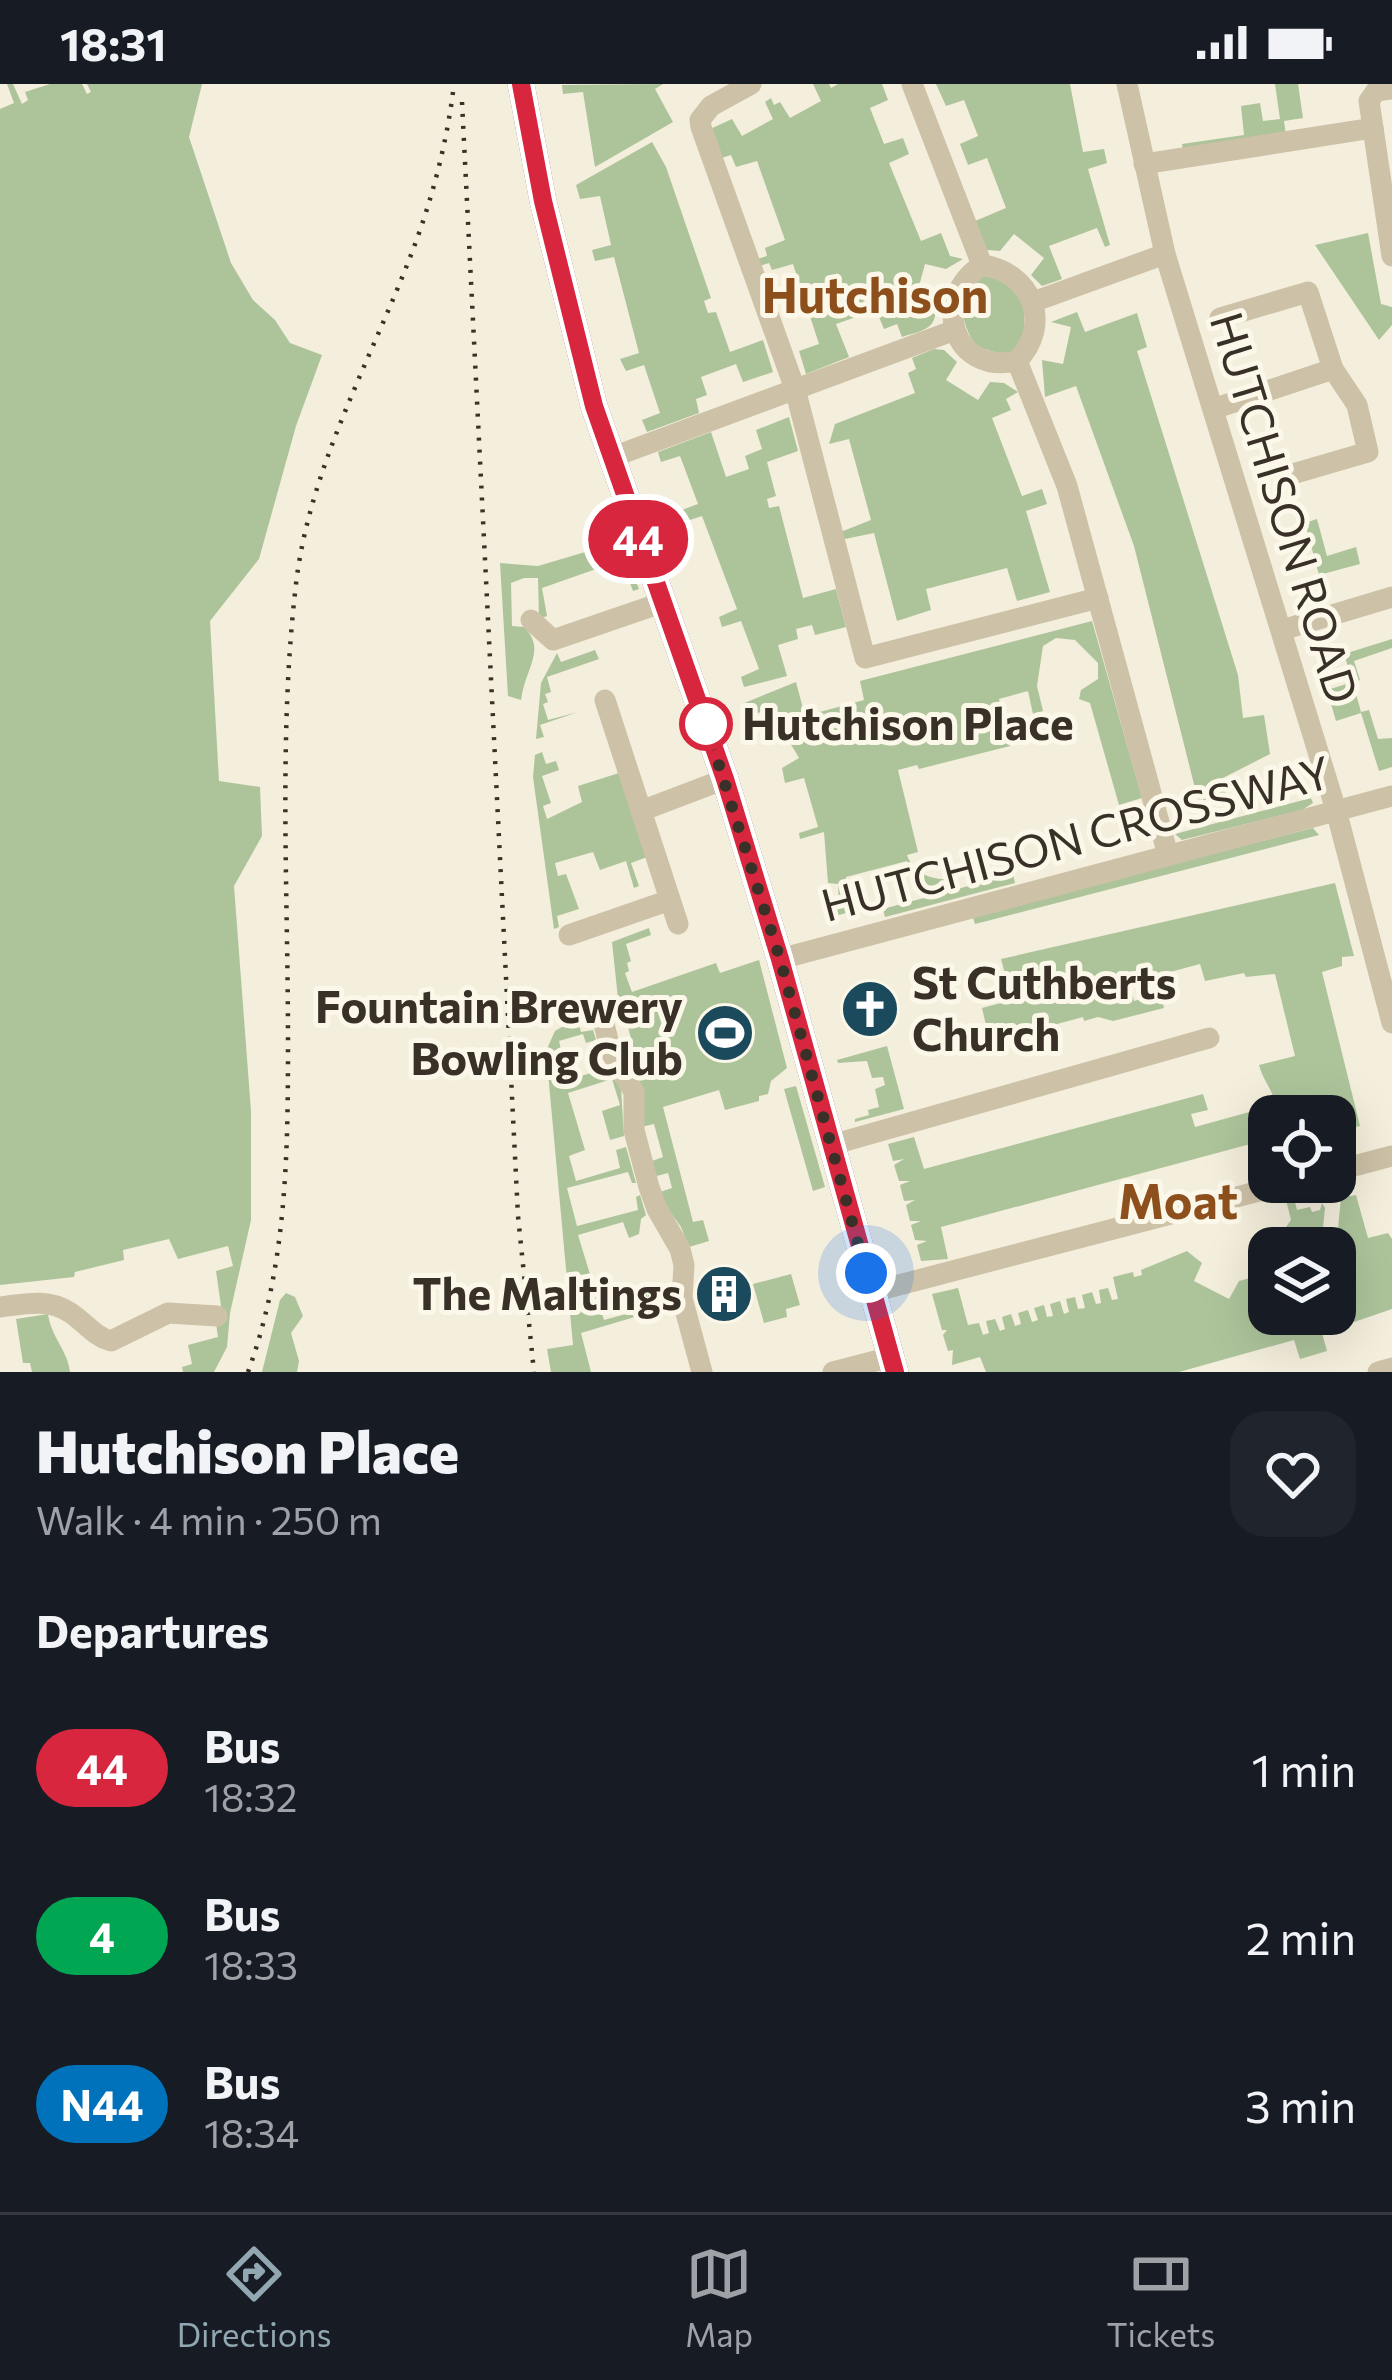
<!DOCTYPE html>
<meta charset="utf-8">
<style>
:root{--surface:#171b24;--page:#20242c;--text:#f1f3f6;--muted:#9ea1a6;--line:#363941;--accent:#91a7b1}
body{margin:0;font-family:Commissioner,sans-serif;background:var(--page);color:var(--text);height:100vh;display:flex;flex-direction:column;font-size:45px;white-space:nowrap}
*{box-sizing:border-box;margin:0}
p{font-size:39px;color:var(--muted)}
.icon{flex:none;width:66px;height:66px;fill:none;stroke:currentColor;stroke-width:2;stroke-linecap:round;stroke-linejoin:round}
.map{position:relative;height:1288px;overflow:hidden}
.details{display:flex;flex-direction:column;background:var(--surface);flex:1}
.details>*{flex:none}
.badge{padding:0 24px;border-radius:39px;font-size:42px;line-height:78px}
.controls{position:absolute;left:1248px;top:1011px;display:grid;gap:24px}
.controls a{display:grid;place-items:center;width:108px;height:108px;border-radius:24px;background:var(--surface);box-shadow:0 12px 48px #0002;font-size:60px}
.you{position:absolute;width:60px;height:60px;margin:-30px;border:9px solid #fff;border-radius:50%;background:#1a73e8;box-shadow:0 0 0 18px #1a73e833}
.map>.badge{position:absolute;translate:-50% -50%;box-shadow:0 0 0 6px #fff}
h2{padding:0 36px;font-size:45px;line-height:108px}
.round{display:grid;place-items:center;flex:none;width:126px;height:126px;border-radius:36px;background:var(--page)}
.summary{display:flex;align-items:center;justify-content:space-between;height:204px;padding:0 36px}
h1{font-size:57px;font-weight:800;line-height:90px}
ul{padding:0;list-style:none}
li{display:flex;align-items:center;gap:36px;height:168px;padding:0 36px}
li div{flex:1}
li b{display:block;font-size:45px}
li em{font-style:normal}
li .badge{min-width:132px;font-weight:700;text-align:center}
.status{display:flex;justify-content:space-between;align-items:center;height:84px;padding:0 60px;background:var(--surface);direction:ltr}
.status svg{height:33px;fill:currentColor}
.dock{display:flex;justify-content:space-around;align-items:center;height:168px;border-top:3px solid var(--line);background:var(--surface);font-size:33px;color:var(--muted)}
.dock a{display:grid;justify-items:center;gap:6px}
.dock .on{color:var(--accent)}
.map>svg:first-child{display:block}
.green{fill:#adc49b}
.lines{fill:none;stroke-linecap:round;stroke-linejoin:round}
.minor{stroke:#cdc1a7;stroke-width:21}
.major{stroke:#7c6c58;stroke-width:27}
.rail{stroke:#393128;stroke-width:4.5;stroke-dasharray:3 9;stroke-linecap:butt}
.line-casing{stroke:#fff;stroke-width:27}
.line{stroke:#d7263d;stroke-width:18}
.walk{stroke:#393128;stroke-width:12;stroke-dasharray:0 21.6}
.stop-dot{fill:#fff;stroke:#d7263d;stroke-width:6}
.labels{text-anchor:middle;stroke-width:10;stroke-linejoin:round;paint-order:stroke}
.street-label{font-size:45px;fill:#393128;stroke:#fbf7e9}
.stop-label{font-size:45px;font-weight:bold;fill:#393128;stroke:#fbf7e9;text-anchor:start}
.poi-label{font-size:45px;font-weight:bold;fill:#393128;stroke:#fbf7e9;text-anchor:end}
.neighbourhood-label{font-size:48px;font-weight:bold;fill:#8d501c;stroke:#fbf7e9}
</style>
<div class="status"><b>18:31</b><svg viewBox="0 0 49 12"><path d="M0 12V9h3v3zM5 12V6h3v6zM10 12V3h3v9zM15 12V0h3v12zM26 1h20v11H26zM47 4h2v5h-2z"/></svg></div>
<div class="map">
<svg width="1392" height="1288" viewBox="0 0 1392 1288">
<rect width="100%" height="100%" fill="#f4eedc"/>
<g class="green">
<path d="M 7,0 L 13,0 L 22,20 L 28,16 L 25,8 L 50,0 L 82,0 L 87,10 L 91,8 L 87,0 L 202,0 L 189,53 L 231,179 L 253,216 L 275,236 L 290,259 L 322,271 L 296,342 L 259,475 L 210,537 L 219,697 L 260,703 L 262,752 L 234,802 L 251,1027 L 251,1136 L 230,1229 L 227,1263 L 214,1288 L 183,1288 L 182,1283 L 192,1280 L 188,1261 L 218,1253 L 216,1239 L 223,1236 L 216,1187 L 233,1182 L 228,1162 L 178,1175 L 169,1155 L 123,1166 L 124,1176 L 75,1188 L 74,1193 L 0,1201 L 0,25 L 14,19 Z"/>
<path d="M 663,0 L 655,5 L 673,38 L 595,83 L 583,8 L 563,10 L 562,1 Z"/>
<path d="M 813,0 L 829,0 L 831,4 L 838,0 L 882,0 L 888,16 L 870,24 L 884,60 L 903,54 L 909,70 L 889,79 L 921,157 L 941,149 L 950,172 L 963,175 L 946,185 L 925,180 L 915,217 L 935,223 C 938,246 920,247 902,253 L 897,240 L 884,245 L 876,226 L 836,240 L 849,273 L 806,290 L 799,267 L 819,260 L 793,180 L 772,186 L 769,179 L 757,183 L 754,176 L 767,172 L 765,164 L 785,156 L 757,77 L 736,83 L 731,71 L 718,75 L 708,46 L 732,35 L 742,52 L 773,35 L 765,18 L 771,14 L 774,21 L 780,18 L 790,34 L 821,17 Z"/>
<path d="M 936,0 L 1070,0 L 1083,68 L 1104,65 L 1107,79 L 1088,85 L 1110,161 L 1105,163 L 1097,144 L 1049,162 L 1062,195 L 1042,202 L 1031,191 L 1044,174 L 1014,150 L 1000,167 L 987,166 L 975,137 L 1006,124 L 987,74 L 968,81 L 960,60 L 978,52 L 964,16 L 946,22 Z"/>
<path d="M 1275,0 L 1298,0 L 1303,34 L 1284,37 L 1286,51 L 1183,66 L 1182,60 L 1244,51 L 1241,22 L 1260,19 L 1263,37 L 1280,35 Z"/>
<path d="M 652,58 L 666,83 L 711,214 L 704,217 L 708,229 L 716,228 L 730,268 L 763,256 L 773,288 L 743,298 L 736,280 L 701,293 L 707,311 L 696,315 L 699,329 L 647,348 L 642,336 L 660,329 L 644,281 L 626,287 L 620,275 L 639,269 L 614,173 L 595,177 L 592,166 L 611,161 L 600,112 L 580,115 L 576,101 Z"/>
<path d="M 1368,149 L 1381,220 L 1392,223 L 1392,241 L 1379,256 L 1315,161 Z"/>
<path d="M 984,192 L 1003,194 L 1024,220 L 1025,258 L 1007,272 L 975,262 C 961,236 953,210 984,192 Z"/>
<path d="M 1077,228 L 1085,248 L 1137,229 L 1147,263 L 1137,267 L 1238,591 L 1243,634 L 1264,631 L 1270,670 L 1219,696 L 1229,715 L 1198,716 L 1134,462 L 1076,302 L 1045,313 L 1042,276 L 1063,280 L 1071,243 L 1051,238 Z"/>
<path d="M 934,265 L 944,266 L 957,278 L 946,296 L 978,316 L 990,298 L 1004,299 L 1018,308 L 1006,315 L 1011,326 L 992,334 L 1022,412 L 1042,405 L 1047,420 L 1026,427 L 1050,508 L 1017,517 L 1007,484 L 926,505 L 931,526 L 897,537 L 874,449 L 840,456 L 838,449 L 871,436 L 849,355 L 829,360 L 835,340 L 915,309 L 908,289 L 916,285 L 912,274 Z"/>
<path d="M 789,333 L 798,367 L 767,378 L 776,412 L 767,415 L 769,424 L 779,422 L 803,514 L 836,505 L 846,543 L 815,551 L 812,541 L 796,545 L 798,555 L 778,561 L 787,592 L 744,603 L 741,593 L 759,585 L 741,537 L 722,543 L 719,533 L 737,525 L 702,432 L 684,438 L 679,427 L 698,420 L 680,372 L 661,378 L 658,368 L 711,348 L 726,393 L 749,385 L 745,372 L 762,365 L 756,346 Z"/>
<path d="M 1317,435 L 1327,472 L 1356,463 L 1360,480 L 1319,491 L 1305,439 Z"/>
<path d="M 619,458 L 639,505 L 633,507 L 617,464 L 593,473 L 596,485 L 542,504 L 547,532 L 539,535 L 538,494 L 524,494 L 511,499 L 512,542 L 524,543 C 547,566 525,584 521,616 L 508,612 L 500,479 L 538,482 Z"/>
<path d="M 1092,537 L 1142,714 L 1119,721 L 1090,619 L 1079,615 L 1081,606 L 1098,595 L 1098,579 L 1075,556 L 1056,554 L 1043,562 L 1037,602 L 1043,627 L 1033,630 L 1028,607 L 999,615 L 1010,662 L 919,685 L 917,681 L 898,686 L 918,768 L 907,771 C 914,792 933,795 953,796 L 954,800 L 916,809 L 907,777 L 846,793 L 854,827 L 831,833 L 829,819 L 839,818 L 838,800 L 828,799 L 824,748 L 800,755 L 799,749 L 818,743 L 804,694 L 785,699 L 782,684 L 799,674 L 769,623 L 748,635 L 742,620 L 796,598 L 805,632 L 864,616 L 860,597 Z"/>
<path d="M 1392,555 L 1392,564 L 1354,577 L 1360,596 L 1353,599 L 1361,628 L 1369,626 L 1378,655 L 1392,654 L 1392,683 L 1379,687 L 1361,629 L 1336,637 L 1327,606 L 1353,598 L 1344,570 Z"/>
<path d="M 595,566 L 599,575 L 547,593 L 551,608 L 545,610 L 548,618 L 543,620 L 548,636 L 578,628 L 540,641 L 544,653 L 536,655 L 541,599 L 557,569 L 561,578 Z"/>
<path d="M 542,668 L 546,680 L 556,677 L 559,686 L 542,692 L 551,719 L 543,722 L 547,735 L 582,718 L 578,702 L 619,689 L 647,773 L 631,779 L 639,802 L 634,804 L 626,777 L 600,786 L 593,768 L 555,779 L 558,792 L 566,790 L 579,825 L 557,832 L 559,843 L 554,845 L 533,693 L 535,671 Z"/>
<path d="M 1311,714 L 1313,719 L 1302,726 L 1182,756 L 1175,750 Z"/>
<path d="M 1313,744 L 1319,751 L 975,840 L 972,831 Z"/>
<path d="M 1013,790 L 1015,799 L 885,833 L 883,825 Z"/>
<path d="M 1335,799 L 1354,872 L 1342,873 L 1342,882 L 1322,888 L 1360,1042 L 1339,1047 L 1335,1032 L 1269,1032 L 1269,1055 L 941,1143 L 948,1175 L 921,1177 L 917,1161 L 927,1157 L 915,1156 L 911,1141 L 921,1137 L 910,1137 L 906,1121 L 915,1116 L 904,1117 L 900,1101 L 910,1097 L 899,1097 L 894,1081 L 904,1075 L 893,1077 L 888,1060 L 914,1053 L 924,1085 L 1203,1010 L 1208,1026 L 1191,1030 L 1195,1043 L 1275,1021 C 1273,1005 1263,997 1259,981 L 1295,972 L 1275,890 L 1246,893 L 1244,889 L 1205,897 L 1200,880 L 1129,899 L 1134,917 L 1161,910 L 1164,924 L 1113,937 L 1098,933 L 1084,937 L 1083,933 L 1024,949 L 1021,942 L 988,950 L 982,924 L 1012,916 L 1001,875 Z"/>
<path d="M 649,844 L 651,851 L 626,860 L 631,877 L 627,879 L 629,887 L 625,889 L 632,908 L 716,879 L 720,889 L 759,876 L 787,984 L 771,997 L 768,1010 L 759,1012 L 759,1017 L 725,1026 L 719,1006 L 663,1023 L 693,1138 L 703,1136 L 709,1157 L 689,1163 L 681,1143 L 657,1109 L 672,1104 L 668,1089 L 653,1093 L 649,1078 L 663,1073 L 654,1040 L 641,1043 L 621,970 L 634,966 L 623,924 L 619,924 L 612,858 Z"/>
<path d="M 577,934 L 581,948 L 593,946 L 596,956 L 586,959 L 583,950 L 559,957 L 568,995 L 596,988 L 595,981 L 602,979 L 621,1004 L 624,1052 L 610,1056 L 602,1027 L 620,1021 L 612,995 L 568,1009 L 585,1066 L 569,1072 L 576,1097 L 620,1084 L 616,1066 L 626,1063 L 636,1099 L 632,1099 L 628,1088 L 567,1104 L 577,1142 L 638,1126 L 636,1113 L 640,1111 L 646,1131 L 641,1135 L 639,1150 L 629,1154 L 623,1138 L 578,1151 L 604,1236 L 648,1224 L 643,1205 L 654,1201 L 658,1213 L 671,1219 L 672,1225 L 661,1233 L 658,1226 L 581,1249 L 591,1288 L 551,1288 L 547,1265 L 573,1261 L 546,967 L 555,947 Z"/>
<path d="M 887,962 L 904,1025 L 855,1038 L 855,1035 L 869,1031 L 868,1026 L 879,1023 L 875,1005 L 885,1001 L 883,993 L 872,994 L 867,977 L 838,979 L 837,976 Z"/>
<path d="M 796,1002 L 825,1103 L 813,1107 L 784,1005 Z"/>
<path d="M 1356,1111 L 1368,1154 L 1388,1149 L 1392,1155 L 1392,1225 L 1322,1249 L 1327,1267 L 1300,1275 L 1294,1256 L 1179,1288 L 986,1288 L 980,1273 L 952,1281 L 953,1266 L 948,1267 L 943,1251 L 947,1246 L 942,1246 L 932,1210 L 958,1204 L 968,1241 L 979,1239 L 983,1251 L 989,1249 L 986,1237 L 995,1235 L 1000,1247 L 1005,1245 L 1002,1233 L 1011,1230 L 1015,1242 L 1021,1240 L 1018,1229 L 1028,1226 L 1032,1238 L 1038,1236 L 1034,1224 L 1044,1221 L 1047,1233 L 1053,1232 L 1050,1220 L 1060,1217 L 1064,1230 L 1069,1228 L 1066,1215 L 1075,1213 L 1078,1225 L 1085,1224 L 1082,1211 L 1092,1208 L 1096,1220 L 1101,1219 L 1099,1206 L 1108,1204 L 1112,1216 L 1118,1215 L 1113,1193 L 1133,1188 L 1134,1193 L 1142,1191 L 1141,1186 L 1187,1167 L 1202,1179 L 1194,1197 L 1229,1215 L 1239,1197 L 1254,1193 L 1269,1202 L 1269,1230 L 1335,1230 L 1335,1174 L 1341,1114 Z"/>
<path d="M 1294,1114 L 1297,1126 L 1310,1123 L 1312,1128 L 1320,1126 L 1322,1119 L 1325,1124 L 1321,1164 L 1285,1164 L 1275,1158 L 1291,1136 L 1286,1116 Z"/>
<path d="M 791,1190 L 800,1221 L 786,1225 L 787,1233 L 764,1239 L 753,1200 Z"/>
<path d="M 286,1209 L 295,1213 L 303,1232 L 291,1249 L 299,1277 L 297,1288 L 262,1288 L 280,1216 Z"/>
<path d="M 48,1230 C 51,1253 68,1267 70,1288 L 32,1288 L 30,1279 L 23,1279 L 16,1235 Z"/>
</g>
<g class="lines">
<g class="minor">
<path d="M 751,0 L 711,22 L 700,36 L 701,43 L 795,305 L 865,574 L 1098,514"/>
<path d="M 912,0 L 982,181"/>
<path d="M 1127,0 L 1165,170 L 1336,726 L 1392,939"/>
<path d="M 1392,5 L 1376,7 L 1369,17 L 1392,172"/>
<path d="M 1144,80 L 1373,44"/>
<path d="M 982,181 C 1032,188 1053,240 1017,277 C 952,291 930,215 982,181 Z"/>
<path d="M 1033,218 L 1165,170"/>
<path d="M 1220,234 L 1308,208 L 1333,285 L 1357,321 L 1368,368 L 1289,391"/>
<path d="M 1017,277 L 1067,402 L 1168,771"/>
<path d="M 1213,325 L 1333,285"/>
<path d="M 610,374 L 955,246"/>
<path d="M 531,536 L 553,556 L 661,519"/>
<path d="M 1282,546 L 1392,513"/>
<path d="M 605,616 L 678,840"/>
<path d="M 641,727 L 725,695"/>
<path d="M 569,851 L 670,816"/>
<path d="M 780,875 L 1392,712"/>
<path d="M 603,936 L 611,968 L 634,1008 L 634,1046 L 649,1103 L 657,1125 L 680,1165 L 684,1181 L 682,1214 L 702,1288"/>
<path d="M 831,1061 L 1209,954"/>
<path d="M 1335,1087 L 1392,1072"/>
<path d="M 872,1208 L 1294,1098"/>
<path d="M 0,1223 C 24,1220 48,1214 69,1228 C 84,1237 93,1252 111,1257 L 168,1229 L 217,1232"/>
<path d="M 833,1288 L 891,1273"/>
<path d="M 1378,1288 L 1392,1284"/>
</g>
<path class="major" d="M 521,0 L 543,117 L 594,322 L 725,695 L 780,875 L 895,1288"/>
<g class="rail">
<path d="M 462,18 L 518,1132 L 534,1288"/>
<path d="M 248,1288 C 287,1181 288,1069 288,956 C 288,805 278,642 297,492 C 312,381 369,279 409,176 C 431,120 447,60 454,0"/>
</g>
</g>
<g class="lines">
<g class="line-casing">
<path id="line" d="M 521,0 L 543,117 L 594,322 L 725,695 L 780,875 L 895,1288"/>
</g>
<use href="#line" class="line"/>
<path class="walk" d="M 706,640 L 780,875 L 866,1189"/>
</g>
<defs>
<g id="church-disc" transform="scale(3)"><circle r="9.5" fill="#1b4a5d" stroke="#fbf7e9"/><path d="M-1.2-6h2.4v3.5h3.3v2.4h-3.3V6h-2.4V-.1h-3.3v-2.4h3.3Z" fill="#fff"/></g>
<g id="stadium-disc" transform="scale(3)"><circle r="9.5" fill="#1b4a5d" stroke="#fbf7e9"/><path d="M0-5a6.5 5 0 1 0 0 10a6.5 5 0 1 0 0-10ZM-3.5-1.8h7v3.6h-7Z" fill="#fff"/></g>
<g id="building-disc" transform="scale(3)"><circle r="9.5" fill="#1b4a5d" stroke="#fbf7e9"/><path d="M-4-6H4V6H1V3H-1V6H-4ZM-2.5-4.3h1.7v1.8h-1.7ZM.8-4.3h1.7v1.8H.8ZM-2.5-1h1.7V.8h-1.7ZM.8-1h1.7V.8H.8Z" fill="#fff"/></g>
</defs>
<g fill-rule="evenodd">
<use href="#church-disc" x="870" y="925"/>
<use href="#stadium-disc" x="725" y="949"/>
<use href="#building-disc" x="724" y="1210"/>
</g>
<circle class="stop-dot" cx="706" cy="640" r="24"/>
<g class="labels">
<g class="street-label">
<text transform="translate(1284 424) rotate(73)" y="16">HUTCHISON ROAD</text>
<text transform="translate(1076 755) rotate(-15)" y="16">HUTCHISON CROSSWAY</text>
</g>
<g class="stop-label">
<text x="742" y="656">Hutchison Place</text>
</g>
<g class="poi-label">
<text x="912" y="915" text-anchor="start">St Cuthberts<tspan x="912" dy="52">Church</tspan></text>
<text x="683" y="939">Fountain Brewery<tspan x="683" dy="52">Bowling Club</tspan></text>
<text x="682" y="1226">The Maltings</text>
</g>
<g class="neighbourhood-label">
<text x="875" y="229">Hutchison</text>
<text x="1178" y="1135">Moat</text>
</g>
</g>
</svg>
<div class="controls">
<a><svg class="icon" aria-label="locate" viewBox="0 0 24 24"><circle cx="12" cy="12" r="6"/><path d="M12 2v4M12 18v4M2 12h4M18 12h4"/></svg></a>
<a><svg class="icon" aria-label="layers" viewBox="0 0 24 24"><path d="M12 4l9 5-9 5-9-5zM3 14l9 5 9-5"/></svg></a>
</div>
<div class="you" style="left:866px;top:1189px"></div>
<b class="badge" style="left:638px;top:455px;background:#d7263d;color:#fff">44</b>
</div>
<section class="details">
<div class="summary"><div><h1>Hutchison Place</h1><p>Walk · 4 min · 250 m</p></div><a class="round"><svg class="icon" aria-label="heart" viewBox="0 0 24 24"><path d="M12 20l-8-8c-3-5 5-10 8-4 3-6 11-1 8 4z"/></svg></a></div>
<h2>Departures</h2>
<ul>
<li><span class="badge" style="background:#d7263d;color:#fff">44</span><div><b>Bus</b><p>18:32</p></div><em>1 min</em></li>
<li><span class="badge" style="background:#00a651;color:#fff">4</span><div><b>Bus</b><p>18:33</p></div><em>2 min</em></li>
<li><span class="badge" style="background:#0072bc;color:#fff">N44</span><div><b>Bus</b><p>18:34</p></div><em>3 min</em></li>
</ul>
</section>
<nav class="dock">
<a class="on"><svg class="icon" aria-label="directions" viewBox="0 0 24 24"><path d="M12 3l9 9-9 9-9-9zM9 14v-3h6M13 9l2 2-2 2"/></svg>Directions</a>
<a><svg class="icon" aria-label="map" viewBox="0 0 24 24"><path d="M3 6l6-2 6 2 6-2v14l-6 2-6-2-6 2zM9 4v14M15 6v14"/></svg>Map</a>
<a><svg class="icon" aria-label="tickets" viewBox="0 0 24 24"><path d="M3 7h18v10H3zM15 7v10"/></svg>Tickets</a>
</nav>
